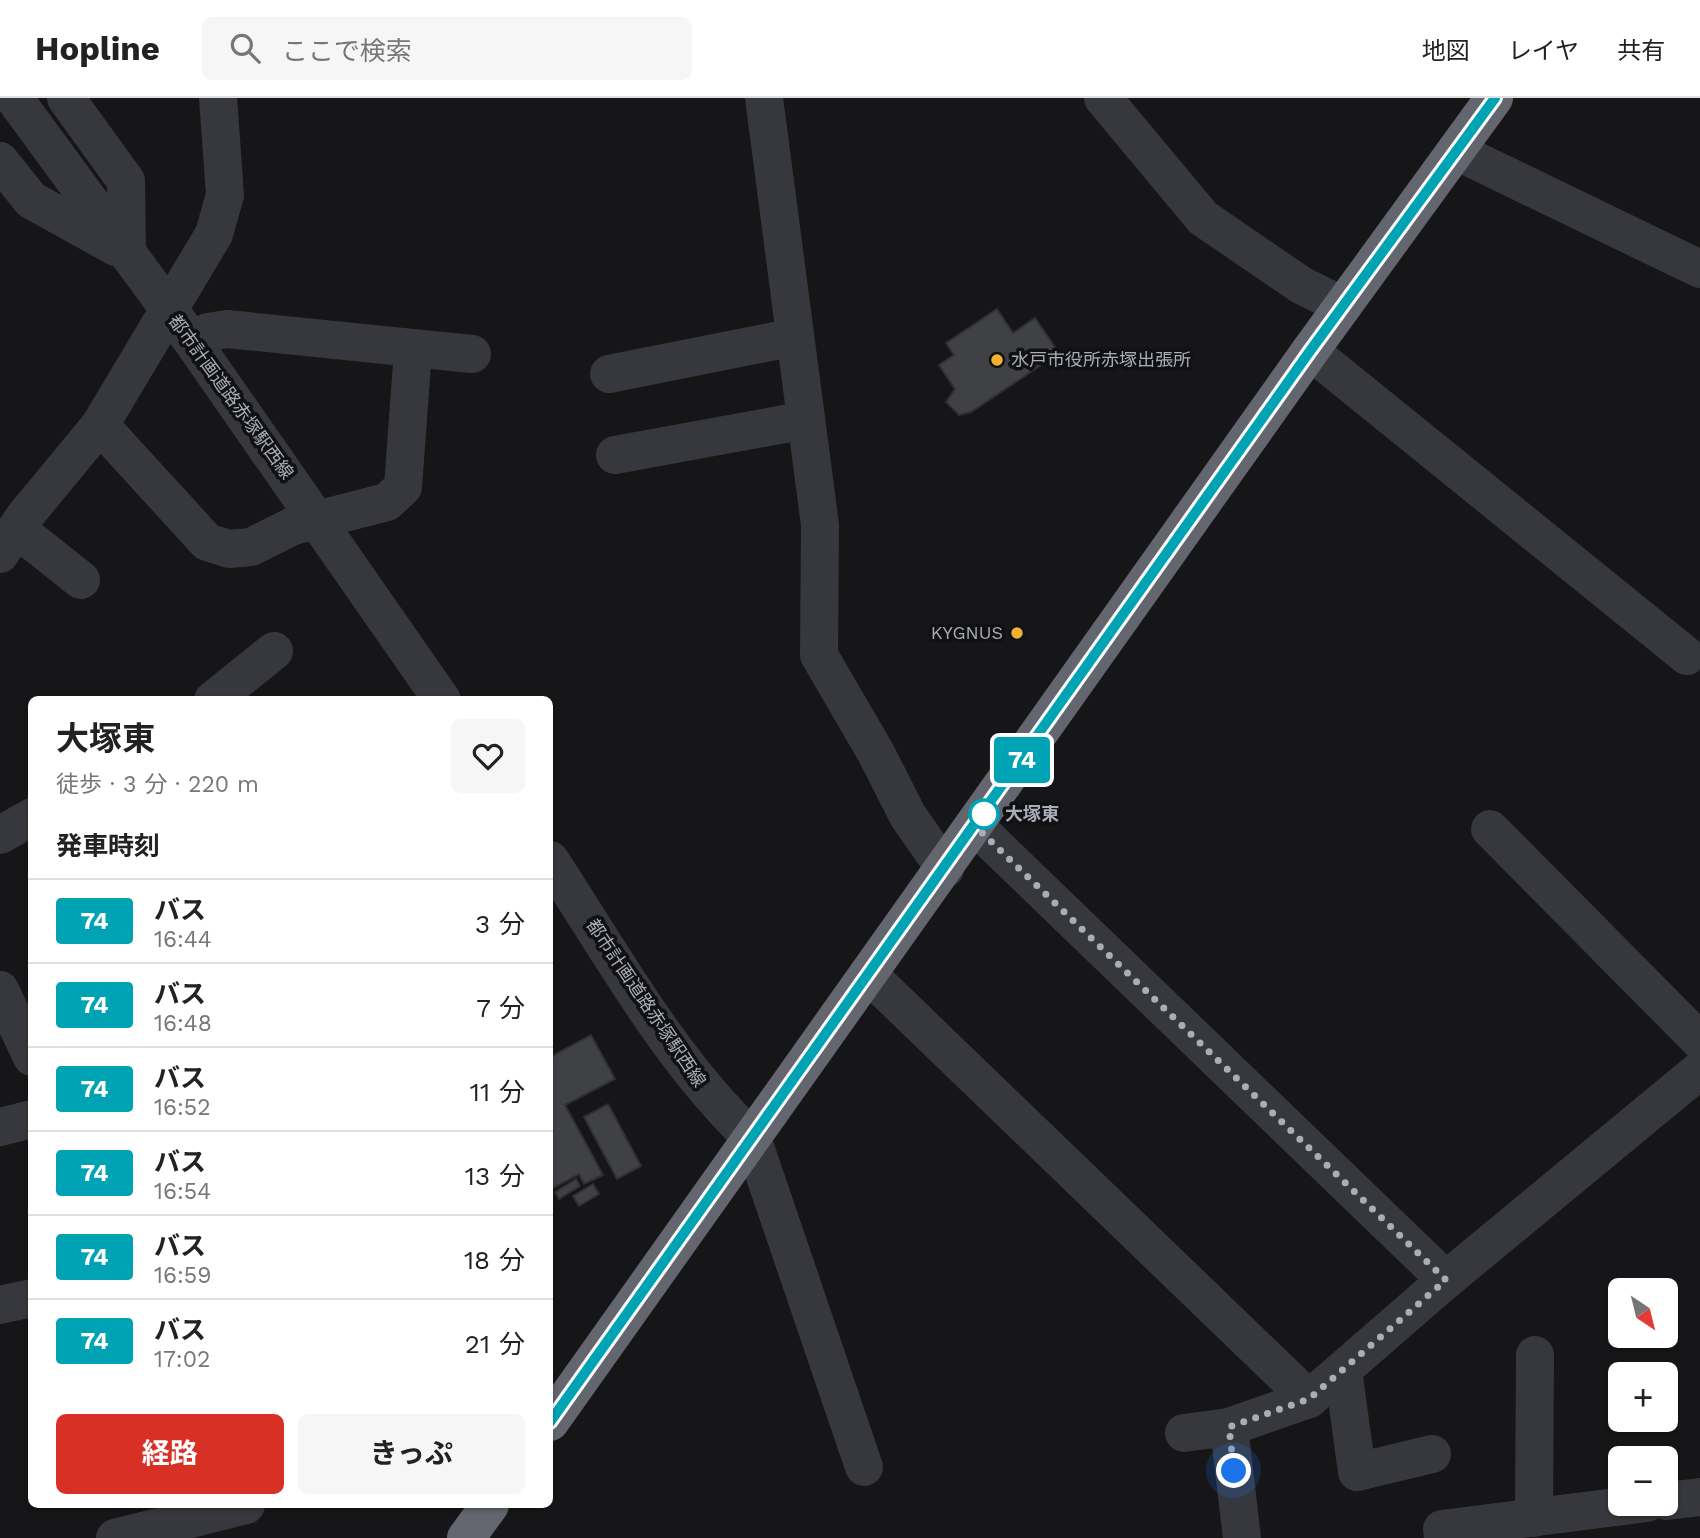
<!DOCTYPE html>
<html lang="ja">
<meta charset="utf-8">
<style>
:root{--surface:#fff;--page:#f6f6f6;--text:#222;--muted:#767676;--line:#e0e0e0;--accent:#d93025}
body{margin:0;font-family:"Work Sans","Noto Sans JP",sans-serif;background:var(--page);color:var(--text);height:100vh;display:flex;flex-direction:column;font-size:26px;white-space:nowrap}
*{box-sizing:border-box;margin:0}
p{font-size:23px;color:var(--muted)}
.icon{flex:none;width:38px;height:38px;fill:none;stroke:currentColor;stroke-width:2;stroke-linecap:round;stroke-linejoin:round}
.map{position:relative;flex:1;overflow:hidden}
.details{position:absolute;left:28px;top:598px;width:525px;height:812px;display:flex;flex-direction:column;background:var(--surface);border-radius:10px;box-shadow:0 2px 5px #0004}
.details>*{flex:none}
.badge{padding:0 14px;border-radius:5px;font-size:24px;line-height:46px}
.needle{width:46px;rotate:145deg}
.fabs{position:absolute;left:1608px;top:1180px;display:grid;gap:14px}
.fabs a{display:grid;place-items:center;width:70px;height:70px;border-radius:10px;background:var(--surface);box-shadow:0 2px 5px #0004;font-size:35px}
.you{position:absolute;width:35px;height:35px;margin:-18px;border:5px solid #fff;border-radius:50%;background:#1a73e8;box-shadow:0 0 0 10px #1a73e833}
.map>.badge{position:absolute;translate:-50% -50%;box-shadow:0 0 0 4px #fff}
h2{padding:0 28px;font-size:26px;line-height:63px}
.round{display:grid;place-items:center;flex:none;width:74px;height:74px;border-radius:10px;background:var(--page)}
.summary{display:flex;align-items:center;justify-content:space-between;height:119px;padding:0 28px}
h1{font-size:33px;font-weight:700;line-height:52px}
.primary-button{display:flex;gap:14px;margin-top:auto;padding:14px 28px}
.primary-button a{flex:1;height:80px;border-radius:10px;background:var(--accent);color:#fff;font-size:28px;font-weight:700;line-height:80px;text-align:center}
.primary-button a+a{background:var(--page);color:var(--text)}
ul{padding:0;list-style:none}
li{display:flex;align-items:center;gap:21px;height:84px;padding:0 28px;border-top:2px solid var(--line)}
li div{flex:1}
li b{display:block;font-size:26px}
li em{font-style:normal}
li .badge{min-width:77px;font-weight:700;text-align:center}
header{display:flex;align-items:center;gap:42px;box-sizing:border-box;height:98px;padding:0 35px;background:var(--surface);border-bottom:2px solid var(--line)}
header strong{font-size:33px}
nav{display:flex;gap:38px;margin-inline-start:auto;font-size:24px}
.search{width:490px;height:63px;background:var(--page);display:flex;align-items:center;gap:18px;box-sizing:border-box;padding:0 24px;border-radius:10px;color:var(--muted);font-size:26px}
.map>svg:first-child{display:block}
.building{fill:#404145;stroke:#303034;stroke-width:2}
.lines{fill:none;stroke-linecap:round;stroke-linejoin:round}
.minor{stroke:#37383d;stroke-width:38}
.highway{stroke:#63666e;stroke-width:38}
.line-casing{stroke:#fff;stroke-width:16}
.line{stroke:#00a3b4;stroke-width:10}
.walk{stroke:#a8adb8;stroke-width:7;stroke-dasharray:0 12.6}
.poi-dot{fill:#f2b134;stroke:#111113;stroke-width:2.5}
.stop-dot{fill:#fff;stroke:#00a3b4;stroke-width:3.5}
.labels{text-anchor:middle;stroke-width:7;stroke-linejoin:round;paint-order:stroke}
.poi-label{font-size:18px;fill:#a8adb8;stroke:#111113;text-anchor:start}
.street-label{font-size:18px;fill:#a8adb8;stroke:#111113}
.stop-label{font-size:18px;font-weight:bold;fill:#a8adb8;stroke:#111113;text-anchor:start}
</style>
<header>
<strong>Hopline</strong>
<div class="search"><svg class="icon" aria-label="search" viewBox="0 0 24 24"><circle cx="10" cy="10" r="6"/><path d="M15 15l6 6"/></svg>ここで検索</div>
<nav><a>地図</a><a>レイヤ</a><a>共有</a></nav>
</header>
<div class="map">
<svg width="1700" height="1440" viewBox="0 0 1700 1440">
<rect width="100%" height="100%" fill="#161618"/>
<g class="building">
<path d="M 997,211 L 1013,235 L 1035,220 L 1059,255 L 971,314 L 959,317 L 946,304 L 955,291 L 939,267 L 954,257 L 946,245 Z"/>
<path d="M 591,937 L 615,981 L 565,1007 L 603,1077 L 584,1086 L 579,1076 L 553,1090 L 550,1083 L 550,959 Z"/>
<path d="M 608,1006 L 641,1068 L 617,1081 L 584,1019 Z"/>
<path d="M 576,1081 L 580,1088 L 559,1101 L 555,1094 Z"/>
<path d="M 593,1086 L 599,1096 L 579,1108 L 573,1098 Z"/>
</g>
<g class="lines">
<g class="minor">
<path d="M 14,0 L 192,243 L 442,602"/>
<path d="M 66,0 L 126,83 L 127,155"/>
<path d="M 764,0 L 820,427 L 819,557 L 876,655 L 908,718 L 945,771"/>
<path d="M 1103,0 L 1203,120 L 1301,187 L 1343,208"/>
<path d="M 1456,53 L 1700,171"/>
<path d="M 0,63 L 31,102 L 116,149"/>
<path d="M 192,243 L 208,234 L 227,231 L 472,256"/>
<path d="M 1310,253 L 1687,558"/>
<path d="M 609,276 L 795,239"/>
<path d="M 100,327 L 207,444 L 229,451 L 251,449 L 293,428 L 387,404 L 403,389 L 413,252"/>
<path d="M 615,357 L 806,322"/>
<path d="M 18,432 L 81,482"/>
<path d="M 0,456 L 24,419 L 100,327 L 214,136 L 225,97 L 218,0"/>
<path d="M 213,602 L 274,553"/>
<path d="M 975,728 L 1446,1182 L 1700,972"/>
<path d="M 1490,731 L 1700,943"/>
<path d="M 0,737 L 32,719"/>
<path d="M 550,762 C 612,856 670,963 752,1040 L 864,1369"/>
<path d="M 868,876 L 1309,1301 L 1446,1182"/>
<path d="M 0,892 L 32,959"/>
<path d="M 0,1029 L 32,1021"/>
<path d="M 0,1207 L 32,1200"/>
<path d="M 1343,1272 L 1357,1374 L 1432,1356"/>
<path d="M 1184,1335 L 1229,1329"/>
<path d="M 1666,1403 L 1700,1399"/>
<path d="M 1534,1420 L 1535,1257"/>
<path d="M 115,1440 L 246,1407"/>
<path d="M 1242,1440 L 1229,1329 L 1309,1301"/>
<path d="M 1443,1440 L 1442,1431 L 1647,1405"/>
</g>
<g class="highway">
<path d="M 550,1324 L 1310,253 L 1494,0"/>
<path d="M 466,1440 L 490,1407"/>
</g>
</g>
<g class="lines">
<g class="line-casing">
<path id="line" d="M 550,1324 L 1310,253 L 1495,0"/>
</g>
<use href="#line" class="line"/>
<path class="walk" d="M 984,716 L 975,728 L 1446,1182 L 1309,1301 L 1229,1329 L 1234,1373"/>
</g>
<g class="poi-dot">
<circle cx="997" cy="262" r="7"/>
<circle cx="1017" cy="535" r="7"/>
</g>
<circle class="stop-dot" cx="984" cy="716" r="14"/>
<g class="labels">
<g class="poi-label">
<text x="1011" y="268">水戸市役所赤塚出張所</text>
<text x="1003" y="541" text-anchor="end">KYGNUS</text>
</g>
<g class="street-label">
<text transform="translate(231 299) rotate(54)" y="6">都市計画道路赤塚駅西線</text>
<text transform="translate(646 905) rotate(56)" y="6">都市計画道路赤塚駅西線</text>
</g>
<g class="stop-label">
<text x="1005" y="722">大塚東</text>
</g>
</g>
</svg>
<div class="fabs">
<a><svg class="needle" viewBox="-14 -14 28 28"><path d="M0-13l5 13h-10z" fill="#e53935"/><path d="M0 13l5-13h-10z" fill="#767676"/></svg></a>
<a>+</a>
<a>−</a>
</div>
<div class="you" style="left:1234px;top:1373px"></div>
<b class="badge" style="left:1022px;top:662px;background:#00a3b4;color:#fff">74</b>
<section class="details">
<div class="summary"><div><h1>大塚東</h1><p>徒歩 · 3 分 · 220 m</p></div><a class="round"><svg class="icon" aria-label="heart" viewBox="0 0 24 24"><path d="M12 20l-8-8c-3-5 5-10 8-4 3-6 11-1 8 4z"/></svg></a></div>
<h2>発車時刻</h2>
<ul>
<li><span class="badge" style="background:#00a3b4;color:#fff">74</span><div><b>バス</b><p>16:44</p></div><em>3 分</em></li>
<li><span class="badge" style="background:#00a3b4;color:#fff">74</span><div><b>バス</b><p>16:48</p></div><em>7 分</em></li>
<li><span class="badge" style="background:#00a3b4;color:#fff">74</span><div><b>バス</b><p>16:52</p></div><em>11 分</em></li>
<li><span class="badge" style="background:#00a3b4;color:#fff">74</span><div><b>バス</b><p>16:54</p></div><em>13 分</em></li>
<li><span class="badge" style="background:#00a3b4;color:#fff">74</span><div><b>バス</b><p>16:59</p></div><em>18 分</em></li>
<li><span class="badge" style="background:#00a3b4;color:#fff">74</span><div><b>バス</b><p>17:02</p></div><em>21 分</em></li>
</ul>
<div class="primary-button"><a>経路</a><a>きっぷ</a></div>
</section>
</div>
